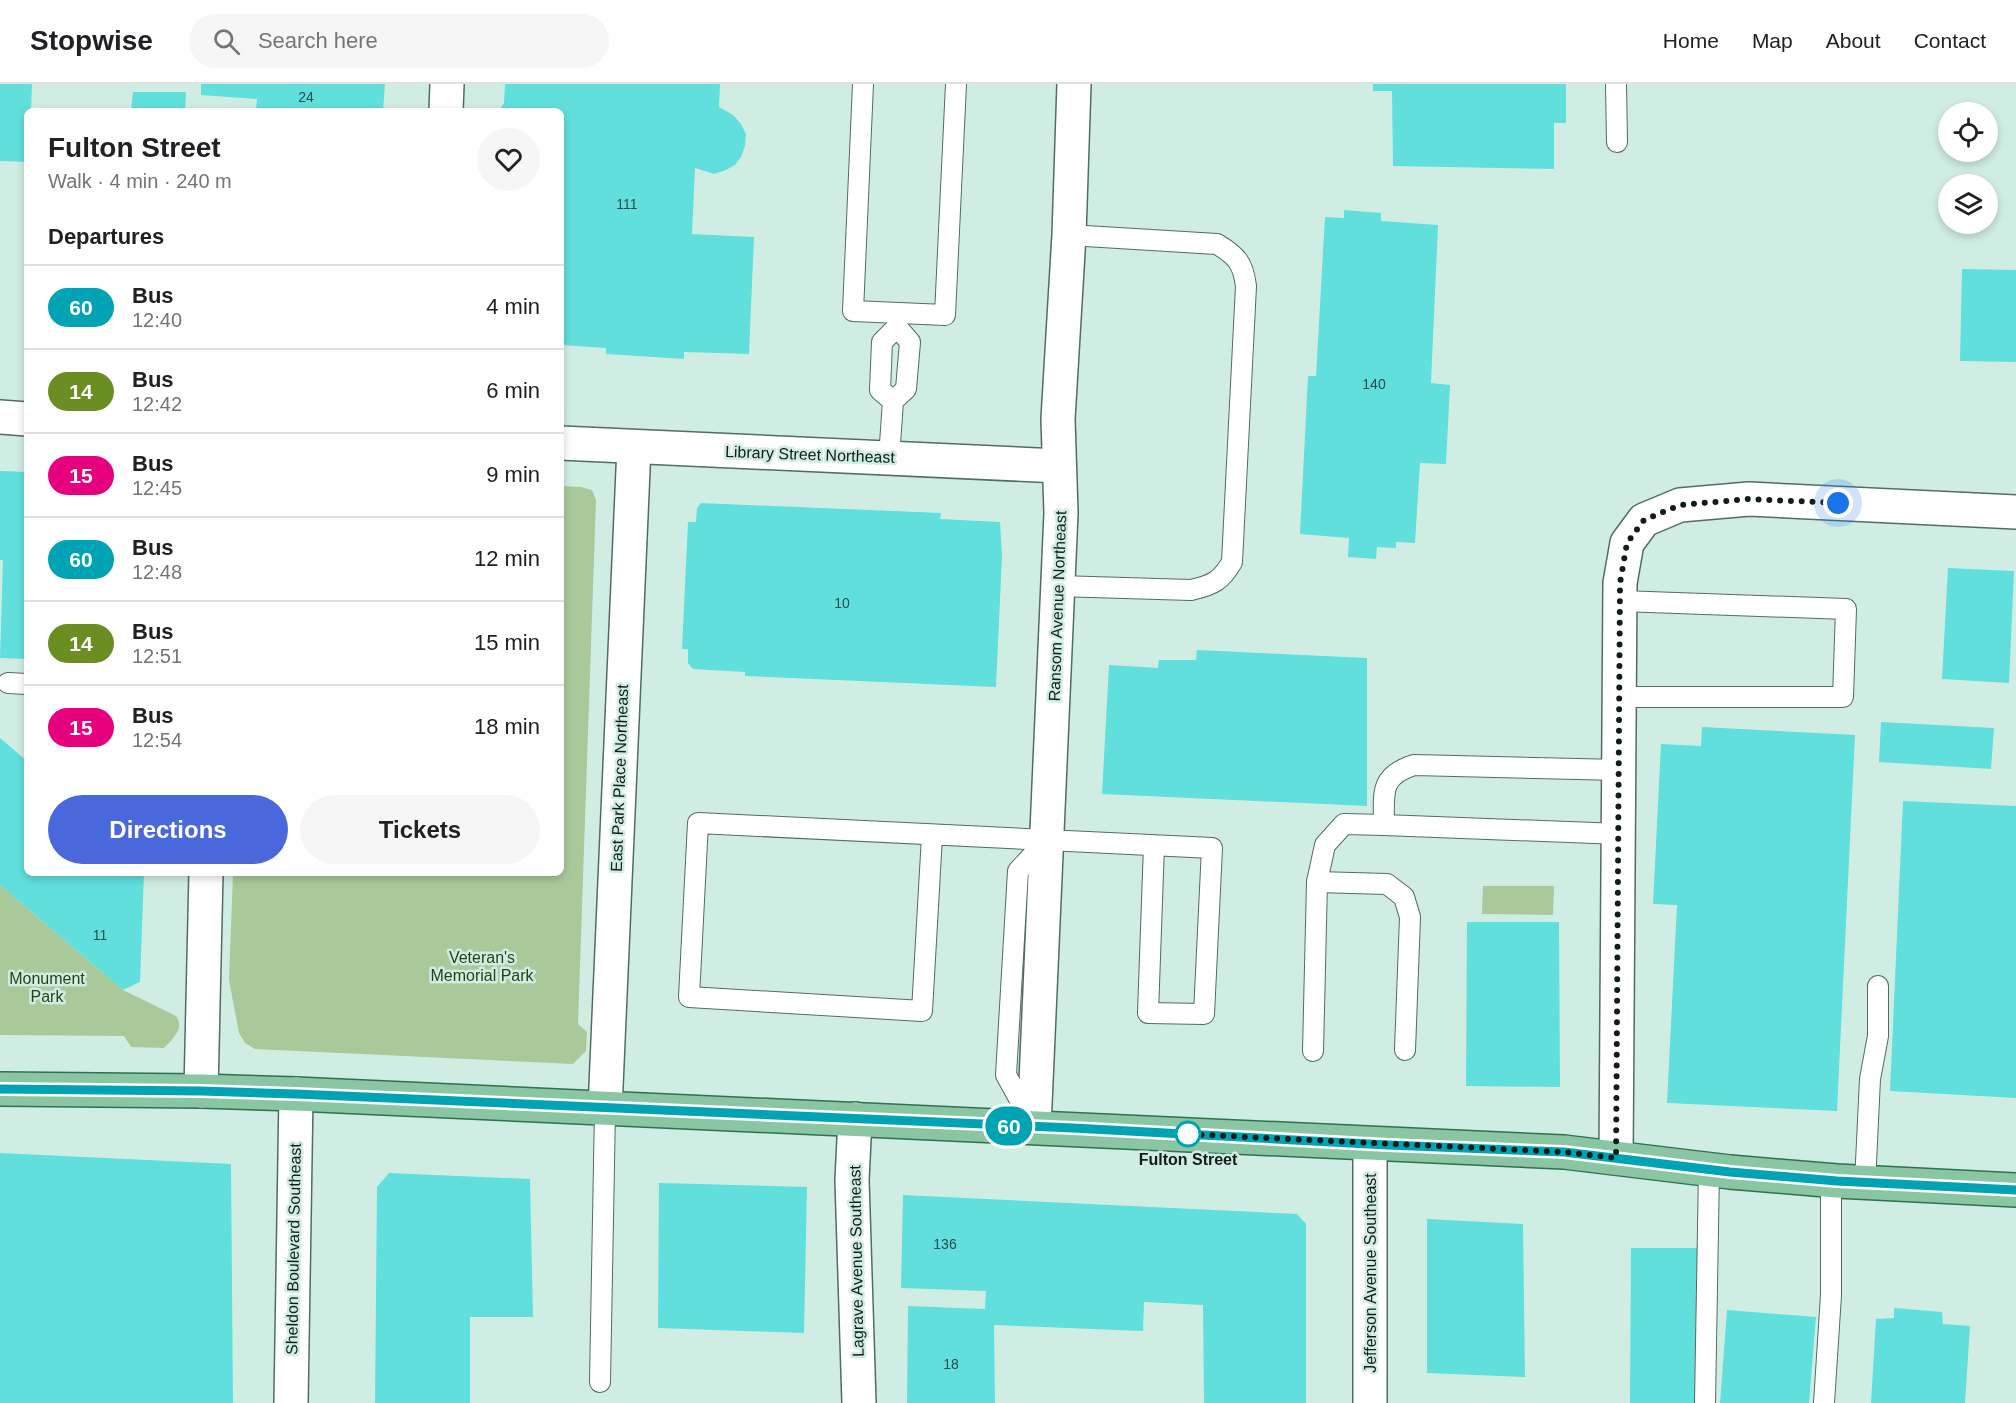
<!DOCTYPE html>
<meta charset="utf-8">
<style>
:root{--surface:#fff;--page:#f6f6f6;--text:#202124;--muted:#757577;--line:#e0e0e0;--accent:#4868db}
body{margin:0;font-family:Arial,sans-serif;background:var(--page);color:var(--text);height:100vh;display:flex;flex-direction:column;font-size:22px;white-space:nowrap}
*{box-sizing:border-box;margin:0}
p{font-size:20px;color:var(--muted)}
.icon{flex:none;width:33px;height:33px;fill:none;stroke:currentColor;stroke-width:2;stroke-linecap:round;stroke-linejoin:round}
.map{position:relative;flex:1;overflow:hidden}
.panel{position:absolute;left:24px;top:24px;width:540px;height:768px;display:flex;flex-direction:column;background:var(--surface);border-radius:9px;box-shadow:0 3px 9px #0003}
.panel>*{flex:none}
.badge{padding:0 12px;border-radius:20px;font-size:21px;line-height:39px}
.buttons{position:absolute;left:1938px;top:18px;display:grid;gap:12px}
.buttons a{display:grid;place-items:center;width:60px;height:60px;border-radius:50%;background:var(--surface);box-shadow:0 3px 9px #0003;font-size:30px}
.you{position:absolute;width:30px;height:30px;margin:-15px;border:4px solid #fff;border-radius:50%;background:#1a73e8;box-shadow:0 0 0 9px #1a73e833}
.map>.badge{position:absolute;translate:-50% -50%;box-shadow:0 0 0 3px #fff}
h2{padding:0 24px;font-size:22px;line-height:54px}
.round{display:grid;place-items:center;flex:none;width:63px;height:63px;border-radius:32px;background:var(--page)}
.head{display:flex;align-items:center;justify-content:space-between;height:102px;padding:0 24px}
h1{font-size:28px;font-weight:700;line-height:45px}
.cta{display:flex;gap:12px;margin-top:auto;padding:12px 24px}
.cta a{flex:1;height:69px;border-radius:36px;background:var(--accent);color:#fff;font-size:24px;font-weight:700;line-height:69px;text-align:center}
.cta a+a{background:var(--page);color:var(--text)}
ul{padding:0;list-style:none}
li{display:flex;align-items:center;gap:18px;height:84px;padding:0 24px;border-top:2px solid var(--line)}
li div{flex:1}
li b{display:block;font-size:22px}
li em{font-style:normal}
li .badge{min-width:66px;font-weight:700;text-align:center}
header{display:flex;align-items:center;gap:36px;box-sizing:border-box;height:84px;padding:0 30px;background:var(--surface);border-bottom:2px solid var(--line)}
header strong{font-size:28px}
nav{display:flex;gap:33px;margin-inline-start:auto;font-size:21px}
.search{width:420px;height:54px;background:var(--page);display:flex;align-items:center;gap:15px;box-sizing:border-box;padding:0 21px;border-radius:33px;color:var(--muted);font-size:22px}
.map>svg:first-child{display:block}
.green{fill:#a9c99b}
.building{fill:#61dfdc}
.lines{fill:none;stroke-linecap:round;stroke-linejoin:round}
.service-casing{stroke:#526c64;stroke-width:22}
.minor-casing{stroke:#526c64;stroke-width:36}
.tertiary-casing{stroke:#526c64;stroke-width:36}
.primary-casing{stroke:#2d724d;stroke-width:36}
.service{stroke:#fff;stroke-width:20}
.minor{stroke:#fff;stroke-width:33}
.tertiary{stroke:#fff;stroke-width:33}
.primary{stroke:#8ac5a4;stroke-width:33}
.line-casing{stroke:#fff;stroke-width:14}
.line{stroke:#00a3b4;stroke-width:9}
.walk{stroke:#121d1a;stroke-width:6;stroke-dasharray:0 10.8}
.stop-dot{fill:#fff;stroke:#00a3b4;stroke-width:3}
.labels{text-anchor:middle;stroke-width:5;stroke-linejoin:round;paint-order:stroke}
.number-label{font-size:14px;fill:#264e4a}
.street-label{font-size:16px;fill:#121d1a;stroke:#d0ede4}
.park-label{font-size:16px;fill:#234412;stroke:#d0ede4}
.stop-label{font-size:16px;font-weight:bold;fill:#121d1a;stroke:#d0ede4}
</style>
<header>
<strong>Stopwise</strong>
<div class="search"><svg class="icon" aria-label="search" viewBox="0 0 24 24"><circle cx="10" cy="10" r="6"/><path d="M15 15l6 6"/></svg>Search here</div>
<nav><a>Home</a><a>Map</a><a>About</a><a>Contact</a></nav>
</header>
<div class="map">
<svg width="2016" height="1319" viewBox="0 0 2016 1319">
<rect width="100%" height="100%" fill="#d0ede4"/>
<g class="green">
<path d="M 561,402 L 581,403 L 592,406 L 596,416 L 578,940 L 587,948 L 586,967 L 573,980 L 255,965 L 245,959 L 239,949 L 229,896 L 233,789 L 561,789 Z"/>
<path d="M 0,801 L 123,906 L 176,932 C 185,944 173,955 164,964 L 131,963 L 124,952 L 0,951 Z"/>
<path d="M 1483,802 L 1554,802 L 1553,831 L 1482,830 Z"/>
</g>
<g class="building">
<path d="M 0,0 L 32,0 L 31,27 L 27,27 L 27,78 L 0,77 Z"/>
<path d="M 201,0 L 385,0 L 383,27 L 256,27 L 257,15 L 201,11 Z"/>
<path d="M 505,0 L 720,0 L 719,23 L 733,31 L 741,40 L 746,50 L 745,62 L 741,73 L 735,81 L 726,86 L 714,90 L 695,84 L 692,150 L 754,153 L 749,270 L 684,268 L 684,275 L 606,270 L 606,264 L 561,261 L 561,27 L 499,27 L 504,19 Z"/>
<path d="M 1373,0 L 1566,0 L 1566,39 L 1554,39 L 1554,85 L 1393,82 L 1392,7 L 1373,7 Z"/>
<path d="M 133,8 L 186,8 L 185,27 L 131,27 Z"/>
<path d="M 1344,126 L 1381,129 L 1381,137 L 1438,141 L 1431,299 L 1450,301 L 1446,380 L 1420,379 L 1415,459 L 1396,458 L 1396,464 L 1377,463 L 1376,475 L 1348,473 L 1349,454 L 1300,450 L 1308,292 L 1316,292 L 1325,133 L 1344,134 Z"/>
<path d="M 1962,185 L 2016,186 L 2016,278 L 1960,277 Z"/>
<path d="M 0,387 L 27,388 L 27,575 L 0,574 L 3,476 L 0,476 Z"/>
<path d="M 701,419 L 941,429 L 940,435 L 1000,438 L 1002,472 L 996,603 L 745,592 L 745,588 L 693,585 L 688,579 L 688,565 L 682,565 L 688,438 L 696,438 L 697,424 Z"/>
<path d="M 1948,484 L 2014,487 L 2009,599 L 1942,595 Z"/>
<path d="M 1197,566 L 1367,574 L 1367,722 L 1102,710 L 1109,581 L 1158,584 L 1159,576 L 1196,576 Z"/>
<path d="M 1881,638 L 1994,644 L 1991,685 L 1879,678 Z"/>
<path d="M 1702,643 L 1855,651 L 1837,1027 L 1667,1019 L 1677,821 L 1653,820 L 1661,660 L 1701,662 Z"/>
<path d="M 0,654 L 27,677 L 27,789 L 144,789 L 140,898 L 123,906 L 0,801 Z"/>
<path d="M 1903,717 L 2016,722 L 2016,1014 L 1890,1007 Z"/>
<path d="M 1467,838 L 1559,838 L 1560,1003 L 1466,1002 Z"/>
<path d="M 0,1069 L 231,1080 L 233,1319 L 0,1319 Z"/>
<path d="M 389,1089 L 530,1095 L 533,1233 L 470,1233 L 470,1319 L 375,1319 L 377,1103 Z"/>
<path d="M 659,1099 L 807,1103 L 804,1249 L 658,1244 Z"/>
<path d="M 903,1111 L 1297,1130 L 1306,1140 L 1306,1319 L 1204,1319 L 1203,1221 L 1144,1218 L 1143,1247 L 994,1241 L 995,1319 L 907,1319 L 908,1222 L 985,1225 L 986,1207 L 901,1204 Z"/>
<path d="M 1427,1135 L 1523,1140 L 1525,1293 L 1427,1289 Z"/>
<path d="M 1631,1164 L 1699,1164 L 1698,1319 L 1630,1319 Z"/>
<path d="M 1894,1224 L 1942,1228 L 1943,1240 L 1970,1242 L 1965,1319 L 1871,1319 L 1876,1235 L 1894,1234 Z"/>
<path d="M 1727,1226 L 1816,1233 L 1809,1319 L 1720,1319 Z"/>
</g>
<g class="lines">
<g class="service-casing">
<g id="service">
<path d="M 863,0 L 853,227 L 945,231 L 956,0"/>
<path d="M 1616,0 L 1617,58"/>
<path d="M 889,374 L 893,317 L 906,305 L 910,258 L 897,243 L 882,258 L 880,306 L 893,317"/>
<path d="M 1058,502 L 1191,506 C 1213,501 1221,497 1232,478 L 1246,202 C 1243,179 1237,172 1217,160 L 1069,151"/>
<path d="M 8,599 L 27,600"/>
<path d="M 1620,613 L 1843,613 L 1846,525 L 1621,517"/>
<path d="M 1620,750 L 1384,741 C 1384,710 1379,692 1414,681 L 1620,686"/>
<path d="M 932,752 L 922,927 L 689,913 L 698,739 L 1212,764 L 1204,930 L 1148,929 L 1154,761"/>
<path d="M 1317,798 L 1387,800 L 1404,813 L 1410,833 L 1405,966"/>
<path d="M 1313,967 L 1317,798 L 1325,761 L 1344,740 L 1384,741"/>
<path d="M 1032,1038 L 1006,991 L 1018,787 L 1047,756"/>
<path d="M 1865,1099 L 1870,995 L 1878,952 L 1878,902"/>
<path d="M 600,1298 L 605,1025"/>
<path d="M 1705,1319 L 1709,1086"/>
<path d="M 1824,1319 L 1831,1211 L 1831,1097"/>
</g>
</g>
<g class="minor-casing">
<g id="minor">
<path d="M 201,1007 L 206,789"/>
<path d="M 855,1035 L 852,1096 L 859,1319"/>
<path d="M 1616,1074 L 1620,499 L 1627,459 L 1644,436 L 1680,421 L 1749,415 L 2016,428"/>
<path d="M 291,1319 L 296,1010"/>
</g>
</g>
<g class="tertiary-casing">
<g id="tertiary">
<path d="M 446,27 L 447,0"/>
<path d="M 0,333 L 27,335"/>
<path d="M 561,359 L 1059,382"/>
<path d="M 605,1025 L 634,363"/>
<path d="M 1034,1043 L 1061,429 L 1058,335 L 1069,151 L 1074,0"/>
<path d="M 1370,1319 L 1370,1060"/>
</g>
</g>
<g class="primary-casing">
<path id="primary" d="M 0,1005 L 201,1007 L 296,1010 L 1564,1068 L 1730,1088 L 1837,1097 L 2016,1106"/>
</g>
<use href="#service" class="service"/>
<use href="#minor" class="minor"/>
<use href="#tertiary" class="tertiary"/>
<use href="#primary" class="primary"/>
</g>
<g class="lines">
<g class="line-casing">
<path id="line" d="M 0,1005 L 201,1007 L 296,1010 L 1073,1044 L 1388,1061 L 1564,1068 L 1730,1088 L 1837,1097 L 2016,1106"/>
</g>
<use href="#line" class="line"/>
<path class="walk" d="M 1188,1050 L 1184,1050 L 1564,1068 L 1616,1074 L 1620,499 L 1627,459 L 1644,436 L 1680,421 L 1749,415 L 1838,419"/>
</g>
<circle class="stop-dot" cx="1188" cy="1050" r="12"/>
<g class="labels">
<g class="number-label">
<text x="306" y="18">24</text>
<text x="627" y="125">111</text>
<text x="1374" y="305">140</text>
<text x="842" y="524">10</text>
<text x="100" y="856">11</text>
<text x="945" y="1165">136</text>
<text x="951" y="1285">18</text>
</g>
<g class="street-label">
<text transform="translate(810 370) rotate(2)" y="6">Library Street Northeast</text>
<text transform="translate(1057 522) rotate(-88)" y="6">Ransom Avenue Northeast</text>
<text transform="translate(619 694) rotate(-88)" y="6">East Park Place Northeast</text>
<text transform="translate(293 1165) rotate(-89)" y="6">Sheldon Boulevard Southeast</text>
<text transform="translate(856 1177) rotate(-91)" y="6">Lagrave Avenue Southeast</text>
<text transform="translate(1370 1189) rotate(-90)" y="6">Jefferson Avenue Southeast</text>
</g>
<g class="park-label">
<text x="482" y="879">Veteran's<tspan x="482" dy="18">Memorial Park</tspan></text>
<text x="47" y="900">Monument<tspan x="47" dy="18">Park</tspan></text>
</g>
<g class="stop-label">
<text x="1188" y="1081">Fulton Street</text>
</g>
</g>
</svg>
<div class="buttons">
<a><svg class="icon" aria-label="locate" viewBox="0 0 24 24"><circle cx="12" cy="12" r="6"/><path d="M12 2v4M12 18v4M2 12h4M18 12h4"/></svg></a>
<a><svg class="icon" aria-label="layers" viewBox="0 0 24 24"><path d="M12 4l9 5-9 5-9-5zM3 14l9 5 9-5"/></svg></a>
</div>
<div class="you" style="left:1838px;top:419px"></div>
<b class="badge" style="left:1009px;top:1042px;background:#00a3b4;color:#fff">60</b>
<section class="panel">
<div class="head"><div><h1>Fulton Street</h1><p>Walk · 4 min · 240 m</p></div><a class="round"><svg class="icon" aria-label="heart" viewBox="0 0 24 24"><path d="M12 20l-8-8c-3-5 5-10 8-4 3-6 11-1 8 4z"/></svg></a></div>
<h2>Departures</h2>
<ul>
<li><span class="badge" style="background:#00a3b4;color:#fff">60</span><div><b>Bus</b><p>12:40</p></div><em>4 min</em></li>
<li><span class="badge" style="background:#6b8e23;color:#fff">14</span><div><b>Bus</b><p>12:42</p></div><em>6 min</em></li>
<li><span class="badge" style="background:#e6007e;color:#fff">15</span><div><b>Bus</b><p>12:45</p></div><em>9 min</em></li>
<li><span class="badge" style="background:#00a3b4;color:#fff">60</span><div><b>Bus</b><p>12:48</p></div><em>12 min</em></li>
<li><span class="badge" style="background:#6b8e23;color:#fff">14</span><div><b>Bus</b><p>12:51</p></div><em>15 min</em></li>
<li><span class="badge" style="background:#e6007e;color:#fff">15</span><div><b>Bus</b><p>12:54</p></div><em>18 min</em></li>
</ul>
<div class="cta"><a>Directions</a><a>Tickets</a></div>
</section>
</div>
